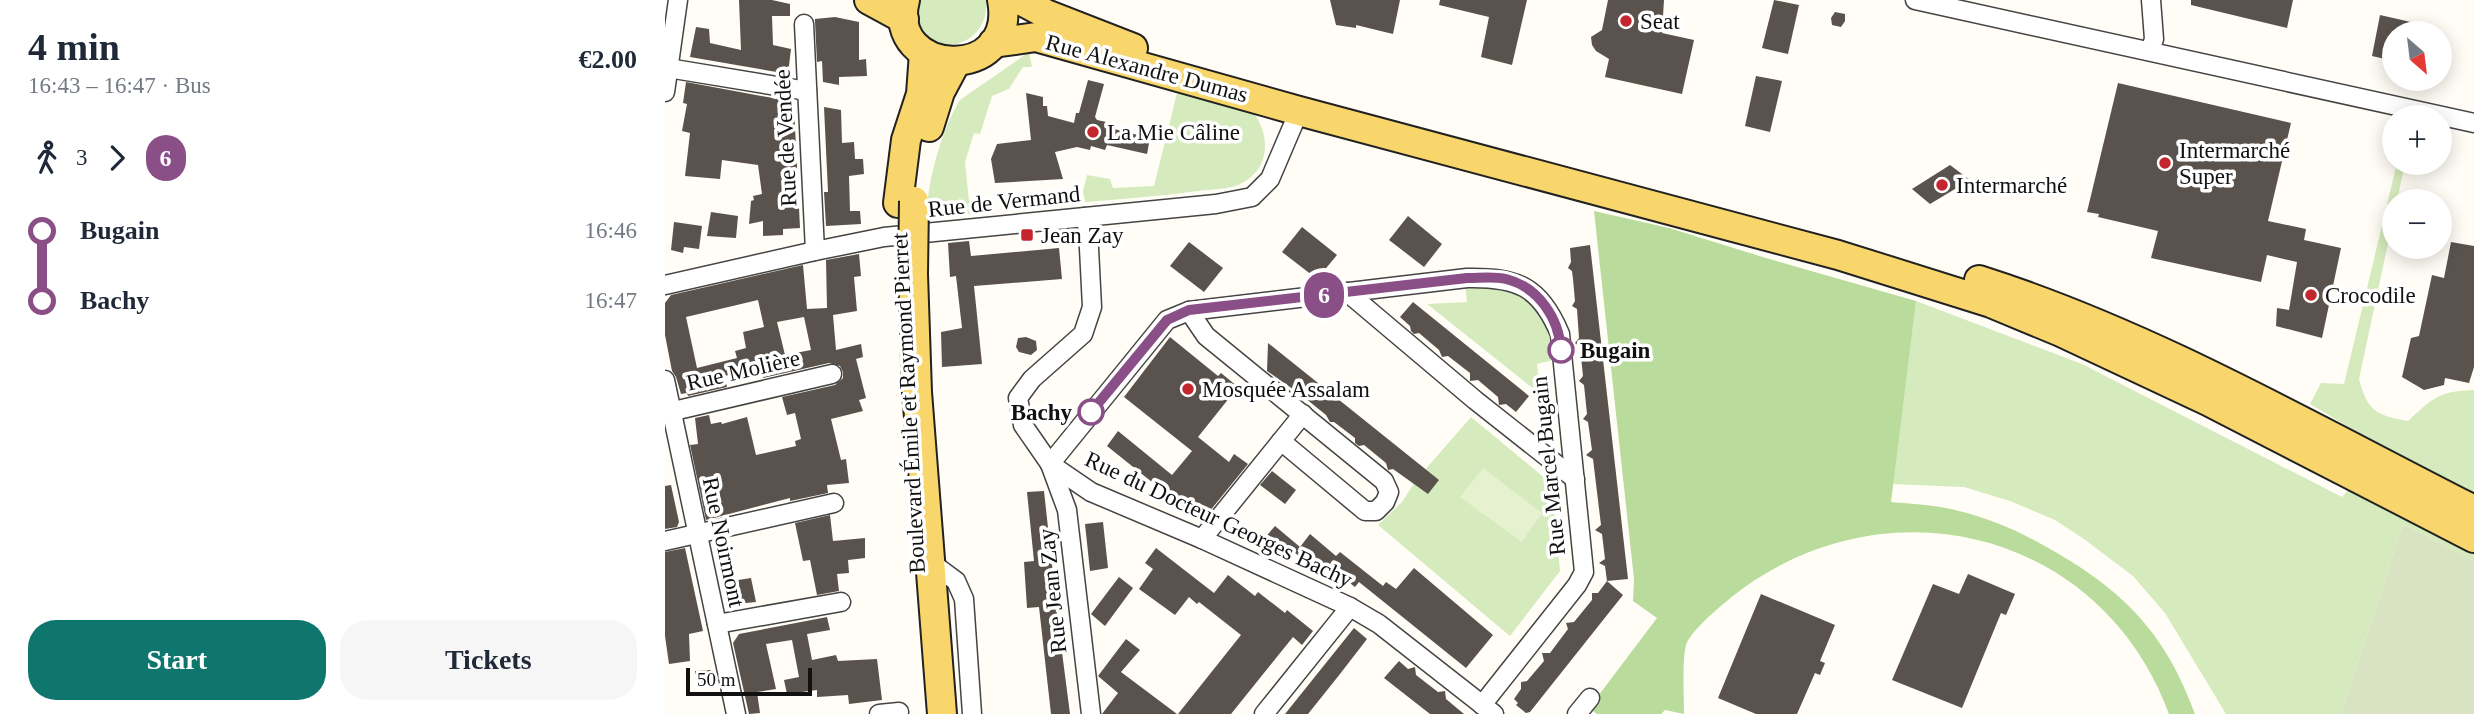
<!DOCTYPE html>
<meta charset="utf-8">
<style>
:root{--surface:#fff;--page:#f6f6f7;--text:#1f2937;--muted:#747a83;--accent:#0f766e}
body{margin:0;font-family:"Times New Roman",serif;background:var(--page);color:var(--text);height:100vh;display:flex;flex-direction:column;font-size:26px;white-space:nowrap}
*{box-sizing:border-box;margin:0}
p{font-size:23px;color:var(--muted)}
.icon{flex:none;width:38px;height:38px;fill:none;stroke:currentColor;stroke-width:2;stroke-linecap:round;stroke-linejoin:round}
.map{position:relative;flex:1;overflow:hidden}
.drawer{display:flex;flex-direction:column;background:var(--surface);width:665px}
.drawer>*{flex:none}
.badge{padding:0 14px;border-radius:23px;font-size:24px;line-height:46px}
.needle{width:46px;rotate:152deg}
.controls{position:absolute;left:1717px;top:21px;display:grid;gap:14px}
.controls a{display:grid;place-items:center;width:70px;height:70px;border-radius:50%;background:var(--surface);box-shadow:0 4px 18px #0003;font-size:35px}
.scale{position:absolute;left:21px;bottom:18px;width:126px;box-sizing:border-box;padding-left:7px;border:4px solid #111;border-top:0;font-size:19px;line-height:24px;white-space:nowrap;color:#111;-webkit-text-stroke:5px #fff;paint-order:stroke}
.map>.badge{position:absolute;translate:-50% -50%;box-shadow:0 0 0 4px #fff}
.legs{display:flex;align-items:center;gap:10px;height:77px;padding:0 28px;font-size:23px}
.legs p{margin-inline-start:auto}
.headline{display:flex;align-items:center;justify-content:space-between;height:119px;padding:0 28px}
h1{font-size:38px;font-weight:800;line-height:52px}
.primary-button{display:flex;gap:14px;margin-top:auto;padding:14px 28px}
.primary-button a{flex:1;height:80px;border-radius:28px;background:var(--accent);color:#fff;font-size:28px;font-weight:800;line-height:80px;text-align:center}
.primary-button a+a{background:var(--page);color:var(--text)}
ul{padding:0 28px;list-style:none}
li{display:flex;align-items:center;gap:24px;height:70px;font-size:26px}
li i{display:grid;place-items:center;width:10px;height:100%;margin:0 9px;background:currentColor}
li i::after{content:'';width:18px;height:18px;margin:-9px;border:5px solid;border-radius:50%;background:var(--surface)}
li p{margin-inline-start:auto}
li:first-child i{background:linear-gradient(#0000 50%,currentColor 0)}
li:last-child i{background:linear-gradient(currentColor 50%,#0000 0)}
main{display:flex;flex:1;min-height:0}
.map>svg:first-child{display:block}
.green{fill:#d5ebbd}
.forest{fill:#b9dc9c}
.cemetery{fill:#d9e3c4}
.pitch{fill:#e6f2cf}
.building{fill:#5a524d;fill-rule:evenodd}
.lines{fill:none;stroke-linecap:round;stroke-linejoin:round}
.street-casing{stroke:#444;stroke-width:21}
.primary-casing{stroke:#222;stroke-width:32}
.street{stroke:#fff;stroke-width:18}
.primary{stroke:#f9d66b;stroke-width:28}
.primary-bridge-casing{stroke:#222;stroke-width:32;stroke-linecap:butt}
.primary-bridge{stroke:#f9d66b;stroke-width:28}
.line-1-casing{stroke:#fff;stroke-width:16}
.line-1{stroke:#8a4f87;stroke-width:10}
.poi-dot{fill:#c4262e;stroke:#fff;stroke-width:2.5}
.stop-1-dot{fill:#fff;stroke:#8a4f87;stroke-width:3.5}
.labels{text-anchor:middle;stroke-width:7;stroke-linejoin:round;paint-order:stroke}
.poi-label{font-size:23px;fill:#111;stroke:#fff;text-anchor:start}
.street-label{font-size:23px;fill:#111;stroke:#fff}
.stop-label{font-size:23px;font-weight:bold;fill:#111;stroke:#fff;text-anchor:start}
</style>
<main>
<section class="drawer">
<div class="headline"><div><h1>4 min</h1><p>16:43 – 16:47 · Bus</p></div><b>€2.00</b></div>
<div class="legs"><svg class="icon" aria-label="walk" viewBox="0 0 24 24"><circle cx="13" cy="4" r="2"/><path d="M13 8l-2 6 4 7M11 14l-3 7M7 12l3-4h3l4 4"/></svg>3<svg class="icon" aria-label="forward" viewBox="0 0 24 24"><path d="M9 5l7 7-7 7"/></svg><b class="badge" style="background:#8a4f87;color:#fff">6</b></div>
<ul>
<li><i style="color:#8a4f87"></i><b>Bugain</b><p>16:46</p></li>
<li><i style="color:#8a4f87"></i><b>Bachy</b><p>16:47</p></li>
</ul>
<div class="primary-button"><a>Start</a><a>Tickets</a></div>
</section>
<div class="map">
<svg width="1809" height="714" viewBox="0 0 1809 714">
<rect width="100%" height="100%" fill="#fffdf5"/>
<g class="green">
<path d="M 250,0 L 321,0 C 325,49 263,60 252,23 C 250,16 250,7 250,0 Z"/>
<path d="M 364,52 L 367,67 L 358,67 L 344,89 L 327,96 L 315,134 L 309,133 L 300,162 L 304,201 L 326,200 L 327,212 L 262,217 C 261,185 277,128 295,100 Z"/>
<path d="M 513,89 L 587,111 C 606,134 606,170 575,184 C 563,190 546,189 533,191 C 495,196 458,199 420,202 L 418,191 L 422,175 L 445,179 L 448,188 L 489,186 Z"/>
<path d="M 1732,163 L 1740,163 L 1732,201 L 1729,201 L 1729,215 L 1694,379 C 1703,412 1711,415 1743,421 C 1768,398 1774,391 1809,390 L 1809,493 L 1700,437 L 1645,404 L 1656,383 L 1679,384 Z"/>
<path d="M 800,284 C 818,286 844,286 860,297 C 879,310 888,338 889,360 L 872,364 L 875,394 L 762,304 L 802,302 Z"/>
<path d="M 1251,301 L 1417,364 L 1677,497 L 1686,487 L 1809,550 L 1809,561 L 1738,524 L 1676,714 L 1561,714 L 1500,613 L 1468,576 L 1419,539 L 1390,520 L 1345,501 L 1299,487 L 1227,484 Z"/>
<path d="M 806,417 L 887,484 L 895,571 L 845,636 L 713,525 L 737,502 L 752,479 Z"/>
</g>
<path class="forest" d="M 929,211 L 1004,228 L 1101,258 L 1251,301 L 1226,502 C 1248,504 1272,505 1294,511 C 1327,519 1358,533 1387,550 C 1460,592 1501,634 1530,714 L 1504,714 C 1441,541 1243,481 1090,580 C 1074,590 1026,628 1021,645 C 1017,660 1019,697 1019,714 L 1000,710 L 996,714 L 932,714 L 924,708 L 992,618 L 968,601 L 969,579 Z"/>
<path class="cemetery" d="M 1738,524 L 1809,561 L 1809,714 L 1676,714 Z"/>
<path class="pitch" d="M 818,468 L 877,513 L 857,542 L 795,497 Z"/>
<g class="building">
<path d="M 74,0 L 107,0 L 125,4 L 125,16 L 107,16 L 108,45 L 126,49 L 123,74 L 25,57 L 31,27 L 44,29 L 45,43 L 76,50 Z"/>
<path d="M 665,0 L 735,0 L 728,34 L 691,25 L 691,28 L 671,25 Z"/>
<path d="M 775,0 L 862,0 L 847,65 L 816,57 L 824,17 L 774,5 Z"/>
<path d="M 943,0 L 999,0 L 997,33 L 1029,40 L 1017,94 L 940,77 L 944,59 L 931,51 L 927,45 L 926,37 L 937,30 Z"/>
<path d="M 1109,0 L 1134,5 L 1123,54 L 1097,48 Z"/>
<path d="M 1526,0 L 1628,0 L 1622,28 L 1526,5 Z"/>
<path d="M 1170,12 L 1180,14 L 1180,21 L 1176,27 L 1167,25 L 1166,18 Z"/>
<path d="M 1715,15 L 1772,28 L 1772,33 L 1729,33 L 1729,61 L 1707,56 Z"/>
<path d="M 170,17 L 194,22 L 194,60 L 201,59 L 202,76 L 174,77 L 174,85 L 158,82 L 157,61 L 152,62 L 150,22 L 150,19 Z"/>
<path d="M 1091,76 L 1117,81 L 1105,132 L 1080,126 Z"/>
<path d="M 423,80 L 439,84 L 430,117 L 432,120 L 451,124 L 449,129 L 485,138 L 482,154 L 442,145 L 440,150 L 426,146 L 425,150 L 412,147 L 390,152 L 398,179 L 330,183 L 326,159 L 332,144 L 366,140 L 361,93 L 378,97 L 378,106 L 382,106 L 383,116 L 409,123 L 411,113 L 414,113 Z"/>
<path d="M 21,82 L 124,101 L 129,107 L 135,228 L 118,229 L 118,235 L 98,236 L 98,221 L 84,224 L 86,201 L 89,200 L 88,196 L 97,194 L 93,165 L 57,160 L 55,179 L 20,176 L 25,133 L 17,131 L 22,104 L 18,103 Z"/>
<path d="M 1453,83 L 1626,123 L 1603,221 L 1641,229 L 1639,240 L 1676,248 L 1657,338 L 1611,326 L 1612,308 L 1624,310 L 1632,262 L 1602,255 L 1596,282 L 1486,258 L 1493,231 L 1433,217 L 1434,214 L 1422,212 Z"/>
<path d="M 159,107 L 176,110 L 177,143 L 189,142 L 190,159 L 198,159 L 199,174 L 184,176 L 185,211 L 195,211 L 196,224 L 161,226 L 159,192 L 163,192 Z"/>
<path d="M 1285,165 L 1305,180 L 1265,204 L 1247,189 Z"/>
<path d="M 46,212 L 73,216 L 71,238 L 42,236 Z"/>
<path d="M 743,216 L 777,244 L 759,267 L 724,240 Z"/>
<path d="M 9,222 L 37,226 L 34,249 L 19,247 L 18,253 L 6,250 Z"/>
<path d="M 637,227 L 672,255 L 652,279 L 617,252 Z"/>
<path d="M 304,241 L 306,256 L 394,248 L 397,279 L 309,286 L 317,364 L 277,367 L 276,332 L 297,328 L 291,276 L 285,277 L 283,243 Z"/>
<path d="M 524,242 L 558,268 L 539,292 L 505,266 Z"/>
<path d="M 1786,242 L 1809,246 L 1809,367 L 1804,383 L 1780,378 L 1779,385 L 1759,390 L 1737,377 L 1746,338 L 1754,336 L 1767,275 L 1779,278 Z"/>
<path d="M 925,245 L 963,579 L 942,581 L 940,566 L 934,563 L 940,559 L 937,534 L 930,530 L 936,525 L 928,459 L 921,455 L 927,450 L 923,422 L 918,419 L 922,414 L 919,385 L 914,381 L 918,376 L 915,347 L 910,343 L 914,338 L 912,309 L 907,306 L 910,301 L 908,279 L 907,271 L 903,268 L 906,262 L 905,248 Z"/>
<path d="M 194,254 L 196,276 L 189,277 L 192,311 L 168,315 L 171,350 L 196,344 L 198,357 L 191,359 L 201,398 L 194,400 L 198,411 L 166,419 L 176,460 L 181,459 L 184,483 L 162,485 L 163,493 L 125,501 L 125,498 L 41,520 L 25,445 L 33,444 L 30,418 L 44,415 L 46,424 L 56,422 L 57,424 L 82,417 L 91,455 L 131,446 L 130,441 L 136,439 L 130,413 L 122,415 L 117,397 L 170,385 L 178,378 L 178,372 L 175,366 L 164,363 L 98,378 L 96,368 L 59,376 L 62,387 L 23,396 L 22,393 L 16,394 L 11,377 L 7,371 L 0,335 L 0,303 L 6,295 L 138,265 L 142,309 L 162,308 L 161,260 ZM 93,300 L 99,327 L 78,332 L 81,348 L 70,351 L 72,358 L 32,368 L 21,317 ZM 139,317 L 146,350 L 120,355 L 112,322 Z"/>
<path d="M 748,302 L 864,396 L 851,412 L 841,404 L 834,405 L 833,397 L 813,380 L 805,381 L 805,373 L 783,356 L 777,357 L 774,350 L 754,333 L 749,334 L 746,331 L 745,326 L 735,317 Z"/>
<path d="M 361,337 L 371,341 L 372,350 L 366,355 L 354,352 L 351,347 L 353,338 Z"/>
<path d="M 505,337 L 553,376 L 556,373 L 573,387 L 533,437 L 564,462 L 569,454 L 583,464 L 540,517 L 517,498 L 513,503 L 442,446 L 453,431 L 507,475 L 527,451 L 459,397 Z"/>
<path d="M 603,343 L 774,480 L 763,494 L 728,469 L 723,470 L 721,463 L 699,445 L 694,446 L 690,443 L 690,438 L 669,422 L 665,422 L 661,415 L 640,398 L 636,399 L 632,395 L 632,392 L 602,371 Z"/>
<path d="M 607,471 L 631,490 L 620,504 L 595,485 Z"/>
<path d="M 6,485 L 14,522 L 12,527 L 0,529 L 0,486 Z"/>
<path d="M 379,491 L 394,629 L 405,714 L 386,714 L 374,607 L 362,608 L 359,562 L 369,561 L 362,492 Z"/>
<path d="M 165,515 L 168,541 L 200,538 L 200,558 L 183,560 L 184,573 L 172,574 L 174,591 L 152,595 L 145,560 L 138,561 L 130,523 Z"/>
<path d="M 438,522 L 443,568 L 425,571 L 420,524 Z"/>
<path d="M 610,526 L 635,547 L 645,534 L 671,556 L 675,552 L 718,586 L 721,582 L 731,589 L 749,568 L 828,635 L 801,668 L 694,582 L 690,587 L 663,566 L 656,574 L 630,553 L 624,561 L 598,540 Z"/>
<path d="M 20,548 L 38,631 L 24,634 L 25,661 L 4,664 L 0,636 L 0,552 Z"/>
<path d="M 491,548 L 549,593 L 563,575 L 590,596 L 593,592 L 620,613 L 622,610 L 648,631 L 637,645 L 628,637 L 566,714 L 513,714 L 576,635 L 534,602 L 532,604 L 524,597 L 510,615 L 474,589 L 488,569 L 480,563 Z"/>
<path d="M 1303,574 L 1350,594 L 1341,615 L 1336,613 L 1297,708 L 1227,680 L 1268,584 L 1294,594 Z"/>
<path d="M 454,577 L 468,588 L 440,626 L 426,614 Z"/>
<path d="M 86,578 L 91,602 L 71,604 L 67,581 Z"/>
<path d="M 942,581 L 958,595 L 865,712 L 861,713 L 851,705 L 853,703 L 849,699 L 856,689 L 856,682 L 862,681 L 879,661 L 877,653 L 885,653 L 903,629 L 901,623 L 909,622 L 927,600 L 927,593 L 933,593 Z"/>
<path d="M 1096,594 L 1170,625 L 1155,661 L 1160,663 L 1155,675 L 1150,673 L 1132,714 L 1091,714 L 1053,698 Z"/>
<path d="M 162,617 L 165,630 L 142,634 L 147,660 L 171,655 L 173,661 L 212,659 L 217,700 L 184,704 L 183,695 L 152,697 L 152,690 L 122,694 L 119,680 L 134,677 L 127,640 L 101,644 L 111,689 L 92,692 L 95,713 L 84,714 L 68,643 L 74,634 Z"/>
<path d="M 689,628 L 702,639 L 675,674 L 643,714 L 620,714 Z"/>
<path d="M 461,639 L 475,650 L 456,672 L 512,714 L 437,714 L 453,693 L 433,676 Z"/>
<path d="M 734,661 L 743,669 L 750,667 L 751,675 L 773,692 L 780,691 L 781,699 L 799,714 L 765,714 L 719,678 Z"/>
<path d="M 46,670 L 48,684 L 34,686 L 30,671 Z"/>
</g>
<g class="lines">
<g class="street-casing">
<g id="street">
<path d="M 1250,0 L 1809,123"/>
<path d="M 139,24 L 150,251"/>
<path d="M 1485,51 L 1489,39 L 1486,0"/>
<path d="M 3,68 L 142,91"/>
<path d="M 0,92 L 13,0"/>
<path d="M 420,217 L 423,229 L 427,307 L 418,334 L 367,379 L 353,398 L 358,425 L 385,464 L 426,492 L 537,539 L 685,607 L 714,624 L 829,714"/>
<path d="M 0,285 L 150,251 L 219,237 L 551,204 L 587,197 L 605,179 L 634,111"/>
<path d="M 682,292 L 810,400 L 910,479"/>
<path d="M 524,311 L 541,336 L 719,481 L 724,492 L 720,502 L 711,511 L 700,511 L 616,441"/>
<path d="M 0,380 L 71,714"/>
<path d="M 0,413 L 167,374"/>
<path d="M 385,464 L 502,320 L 524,311 L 802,278 C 852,277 875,286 895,334 L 919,572 L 912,585 L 817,705"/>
<path d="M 385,464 L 402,510 L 426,714"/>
<path d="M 537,539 L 638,414"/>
<path d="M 0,541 L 169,503"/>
<path d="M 264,561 L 291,581 L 299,599 L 307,714"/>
<path d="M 52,624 L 176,602"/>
<path d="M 214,714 L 234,712"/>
<path d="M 599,714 L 685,607"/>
<path d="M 912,714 L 925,698"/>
</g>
</g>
<g class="primary-casing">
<g id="primary">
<path d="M 204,0 L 239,19"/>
<path d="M 240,0 C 220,77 353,85 337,0"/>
<path d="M 355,0 L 381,14 L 468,48"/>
<path d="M 328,43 L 371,37 L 634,111 L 1173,255 L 1326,303 L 1396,332 L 1543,401 L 1809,538"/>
<path d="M 264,127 L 275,92 L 291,62"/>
<path d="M 233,203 L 241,140 L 256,94 L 259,53"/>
<path d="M 248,274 L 252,392 L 277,714"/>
<path d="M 1314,280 C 1487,335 1647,428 1809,510"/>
</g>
</g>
<use href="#street" class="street"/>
<use href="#primary" class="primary"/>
<g class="primary-bridge-casing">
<path id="primary-bridge" d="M 248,274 L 249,201"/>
</g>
<use href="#primary-bridge" class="primary-bridge"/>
</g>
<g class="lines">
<g class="line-1-casing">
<path id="line-1" d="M 426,412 L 502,320 L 524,310 L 802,278 C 814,278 829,276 841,279 C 874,287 894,319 896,350"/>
</g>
<use href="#line-1" class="line-1"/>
</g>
<g class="poi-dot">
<circle cx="961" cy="21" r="7"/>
<circle cx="428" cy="132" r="7"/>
<circle cx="1500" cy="163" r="7"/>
<circle cx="1277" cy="185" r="7"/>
<rect x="355" y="228" width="14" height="14" rx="3.5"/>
<circle cx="1646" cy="295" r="7"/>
<circle cx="523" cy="389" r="7"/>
</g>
<g class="stop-1-dot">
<circle cx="896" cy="350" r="12"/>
<circle cx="426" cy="412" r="12"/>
</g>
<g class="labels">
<g class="poi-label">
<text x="975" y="29">Seat</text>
<text x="442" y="140">La Mie Câline</text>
<text x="1514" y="158">Intermarché<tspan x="1514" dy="26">Super</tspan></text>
<text x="1291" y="193">Intermarché</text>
<text x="376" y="243">Jean Zay</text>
<text x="1660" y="303">Crocodile</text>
<text x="537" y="397">Mosquée Assalam</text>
</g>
<g class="street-label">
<text transform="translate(482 68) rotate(15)" y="8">Rue Alexandre Dumas</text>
<text transform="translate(120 138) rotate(-93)" y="8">Rue de Vendée</text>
<text transform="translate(339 201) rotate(-6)" y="8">Rue de Vermand</text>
<text transform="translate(78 370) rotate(-13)" y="8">Rue Molière</text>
<text transform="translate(243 403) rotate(-93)" y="8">Boulevard Émile et Raymond Pierret</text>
<text transform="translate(883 466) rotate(-96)" y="8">Rue Marcel Bugain</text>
<text transform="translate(554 519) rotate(25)" y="8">Rue du Docteur Georges Bachy</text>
<text transform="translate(59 542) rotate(78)" y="8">Rue Noirmont</text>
<text transform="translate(387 591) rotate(-96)" y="8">Rue Jean Zay</text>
</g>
<g class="stop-label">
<text x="915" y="358">Bugain</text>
<text x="407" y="420" text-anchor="end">Bachy</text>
</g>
</g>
</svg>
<div class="controls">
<a><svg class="needle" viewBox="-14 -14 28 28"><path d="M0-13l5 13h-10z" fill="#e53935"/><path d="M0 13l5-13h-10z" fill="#747a83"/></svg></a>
<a>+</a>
<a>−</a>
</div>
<div class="scale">50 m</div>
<b class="badge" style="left:659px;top:295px;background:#8a4f87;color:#fff">6</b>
</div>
</main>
